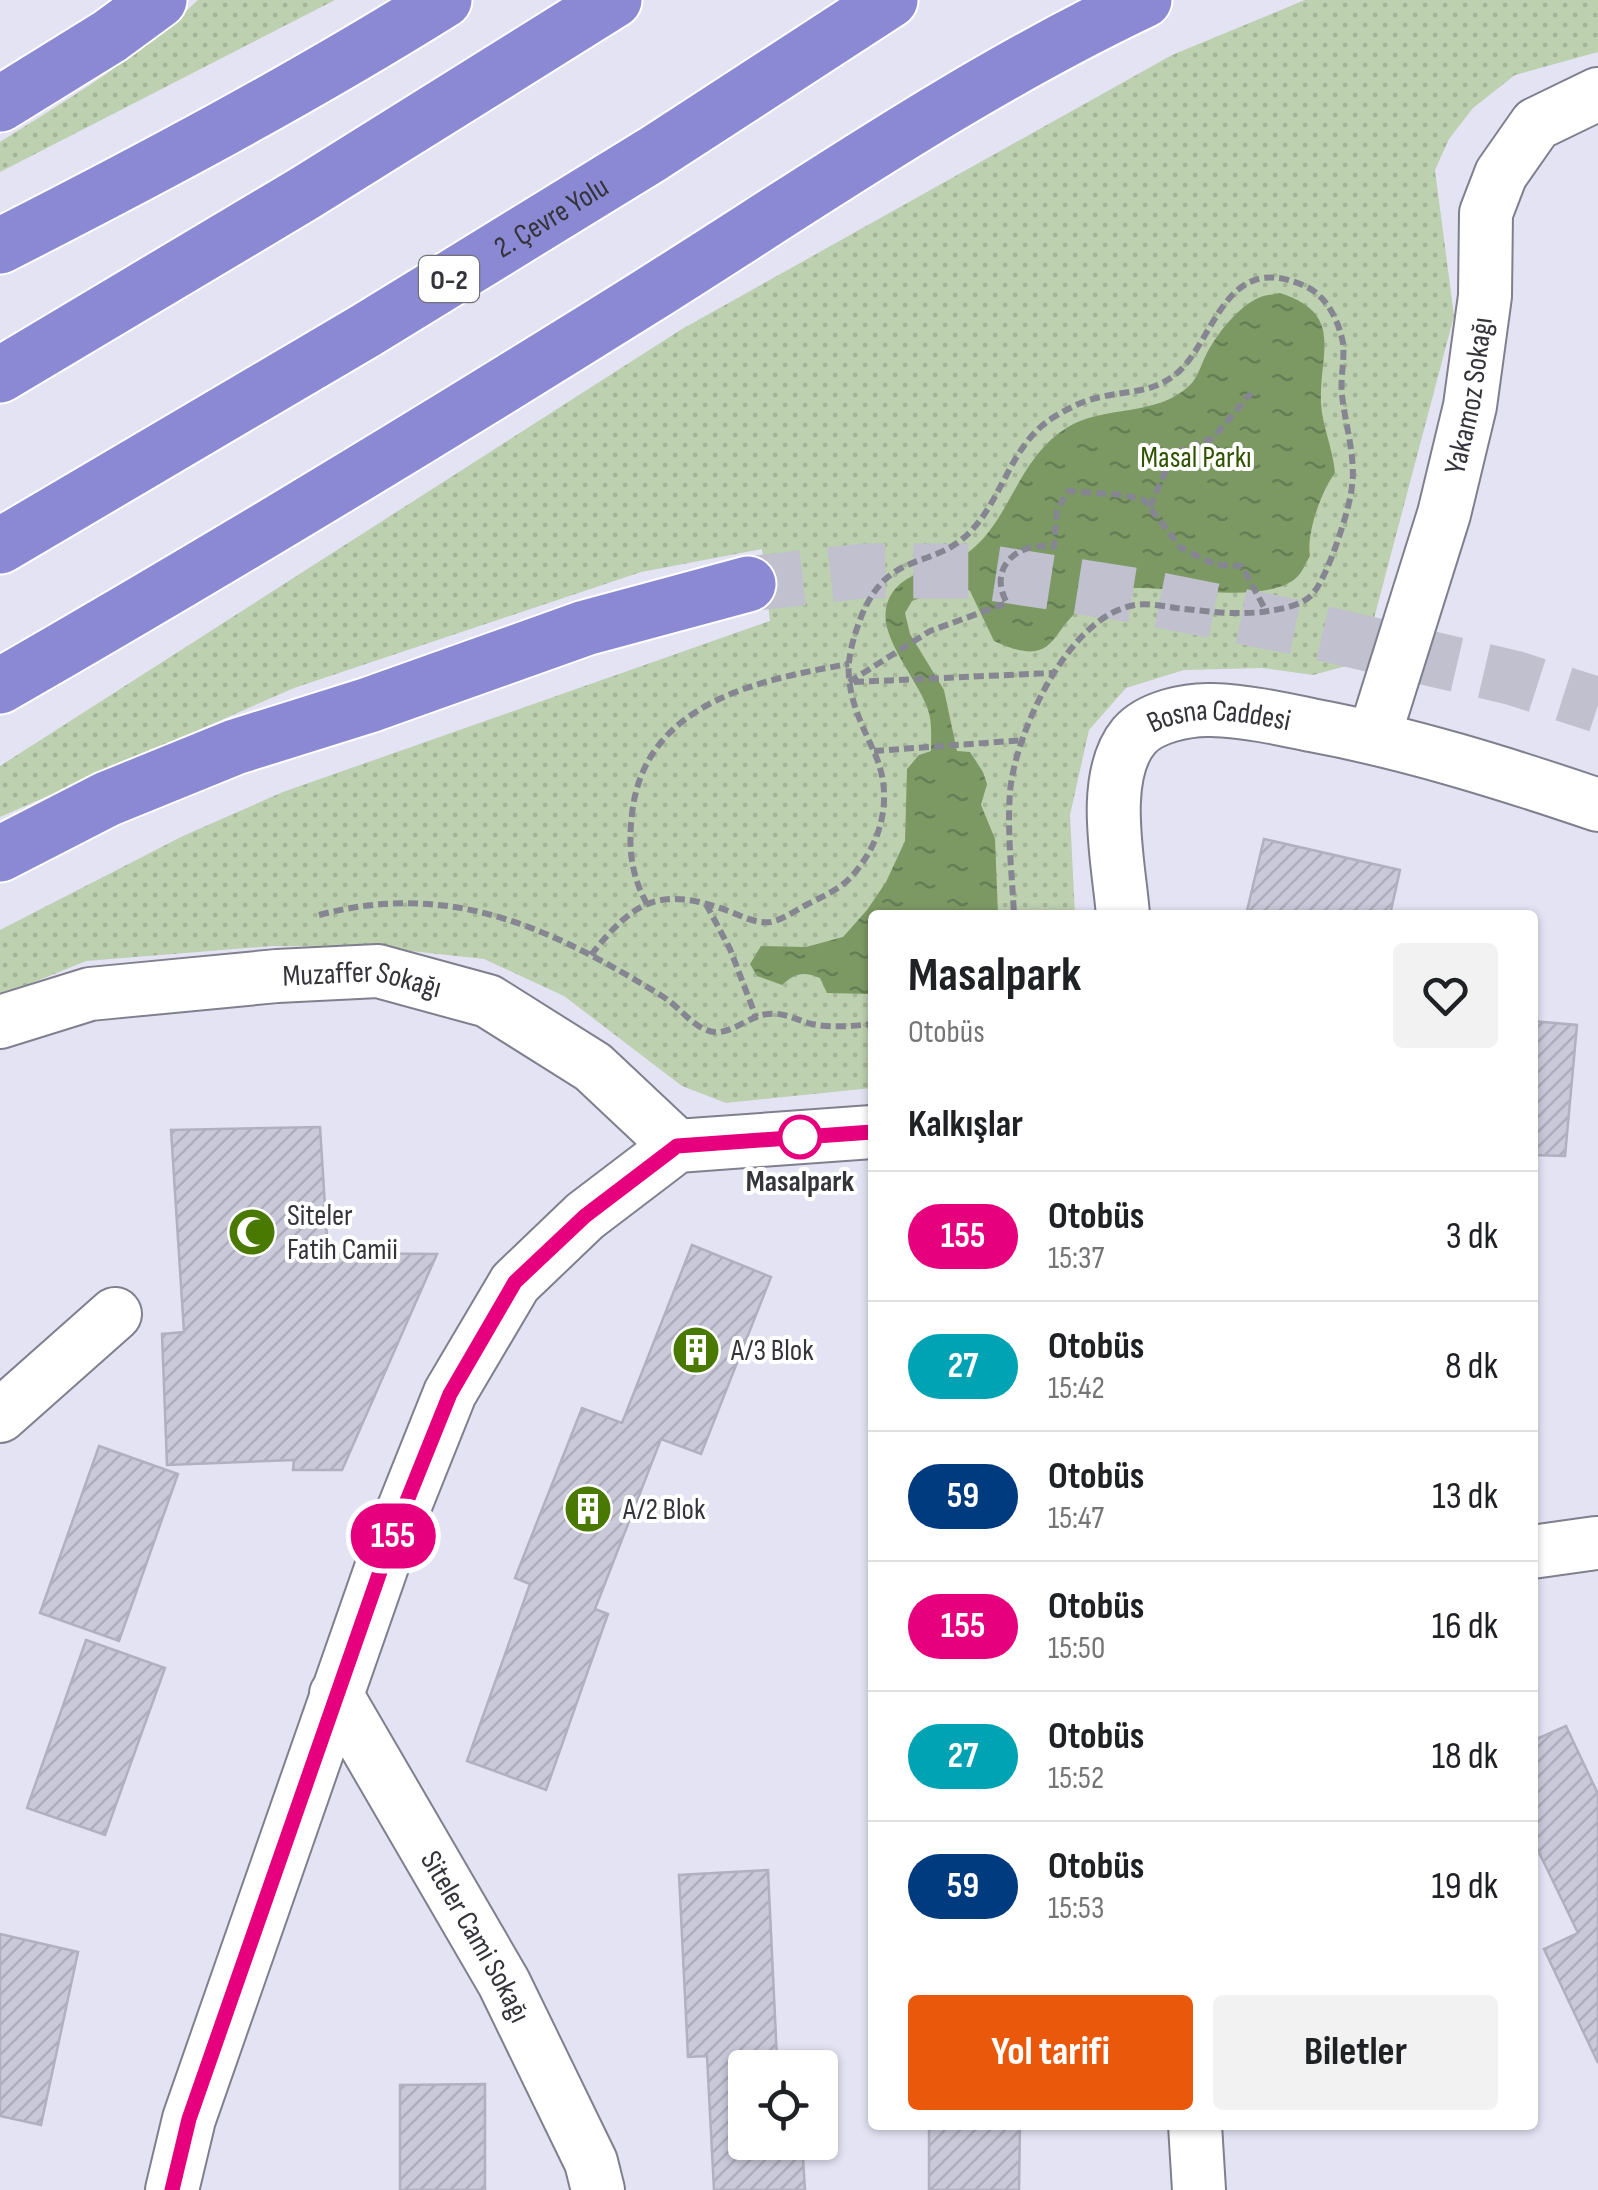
<!DOCTYPE html>
<html lang="tr">
<meta charset="utf-8">
<style>
:root{--surface:#fff;--page:#f2f2f2;--text:#202124;--muted:#757577;--line:#e0e0e0;--accent:#ea580c}
body{margin:0;font-family:"Sofia Sans Condensed",sans-serif;background:var(--page);color:var(--text);height:100vh;display:flex;flex-direction:column;font-size:38px;white-space:nowrap}
*{box-sizing:border-box;margin:0}
p{font-size:32px;color:var(--muted)}
.icon{flex:none;width:55px;height:55px;fill:none;stroke:currentColor;stroke-width:2;stroke-linecap:round;stroke-linejoin:round}
.map{position:relative;flex:1;overflow:hidden}
.drawer{position:absolute;left:868px;top:910px;width:670px;height:1220px;display:flex;flex-direction:column;background:var(--surface);border-radius:10px;box-shadow:0 2px 8px #0004}
.drawer>*{flex:none}
.badge{padding:0 20px;border-radius:32px;font-size:35px;line-height:65px}
.fabs{position:absolute;left:728px;top:2050px;display:grid;gap:20px}
.fabs a{display:grid;place-items:center;width:110px;height:110px;border-radius:10px;background:var(--surface);box-shadow:0 2px 8px #0004;font-size:50px}
.map>.badge{position:absolute;translate:-50% -50%;box-shadow:0 0 0 5px #fff}
h2{padding:0 40px;font-size:38px;line-height:90px}
.round{display:grid;place-items:center;flex:none;width:105px;height:105px;border-radius:10px;background:var(--page)}
.head{display:flex;align-items:center;justify-content:space-between;height:170px;padding:0 40px}
h1{font-size:48px;font-weight:700;line-height:75px}
.action{display:flex;gap:20px;margin-top:auto;padding:20px 40px}
.action a{flex:1;height:115px;border-radius:10px;background:var(--accent);color:#fff;font-size:40px;font-weight:700;line-height:115px;text-align:center}
.action a+a{background:var(--page);color:var(--text)}
ul{padding:0;list-style:none}
li{display:flex;align-items:center;gap:30px;height:130px;padding:0 40px;border-top:2px solid var(--line)}
li div{flex:1}
li b{display:block;font-size:38px}
li em{font-style:normal}
li .badge{min-width:110px;font-weight:700;text-align:center}
.map>svg:first-child{display:block}
.grass{fill:url(#grass-dots)}
.water{fill:url(#water-ripples)}
.building{fill:url(#building-hatch);stroke:#b0b0c0;stroke-width:2.5}
.lines{fill:none;stroke-linecap:round;stroke-linejoin:round}
.motorway-tunnel{stroke:#c0c0cf;stroke-width:55;stroke-dasharray:55 28;stroke-linecap:butt}
.minor-casing{stroke:#7f7f8e;stroke-width:56}
.motorway-casing{stroke:#fff;stroke-width:59}
.path{stroke:#868692;stroke-width:6;stroke-dasharray:10 5;stroke-linecap:butt}
.minor{stroke:#fff;stroke-width:52}
.motorway{stroke:#8b89d3;stroke-width:55}
.line-casing{stroke:#fff;stroke-width:22}
.line{stroke:#e6007e;stroke-width:15}
.stop-dot{fill:#fff;stroke:#e6007e;stroke-width:5}
.labels{text-anchor:middle;stroke-width:8;stroke-linejoin:round;paint-order:stroke}
.shield{fill:#fff;stroke:#717176;stroke-width:2.5}
.shield-label{font-size:28px;font-weight:bold;fill:#34343b}
.street-label{font-size:30px;fill:#34343b;stroke:#fff}
.park-label{font-size:30px;fill:#305300;stroke:#fff}
.stop-label{font-size:30px;font-weight:bold;fill:#34343b;stroke:#fff}
.poi-label{font-size:30px;fill:#34343b;stroke:#fff;text-anchor:start}
</style>
<div class="map">
<svg width="1598" height="2190" viewBox="0 0 1598 2190">
<defs>
<pattern id="grass-dots" width="8" height="8" patternUnits="userSpaceOnUse" patternTransform="scale(2.5)"><rect width="8" height="8" fill="#bdd0af"/><path d="M2 2h.1M6 6h.1" fill="none" stroke="#a3b397" stroke-width="1.8" stroke-linecap="round"/></pattern>
<pattern id="water-ripples" width="26" height="14" patternUnits="userSpaceOnUse" patternTransform="scale(2.5)"><rect width="26" height="14" fill="#7c9964"/><path d="M2 4q2-2 4 0t4 0M15 11q2-2 4 0t4 0" fill="none" stroke="#667e54"/></pattern>
<pattern id="building-hatch" width="6" height="6" patternUnits="userSpaceOnUse" patternTransform="scale(2.5)"><rect width="6" height="6" fill="#c9c9da"/><path d="M-1 1l2-2M0 6l6-6M5 7l2-2" fill="none" stroke="#adadbc"/></pattern>
</defs>
<rect width="100%" height="100%" fill="#e3e3f4"/>
<g class="grass">
<path d="M 198,0 L 335,0 L 0,172 L 0,142 C 70,98 139,57 198,0 Z"/>
<path d="M 1305,0 L 1598,0 L 1598,52 L 1515,75 L 1473,108 L 1449,139 L 1435,170 L 1454,316 L 1372,626 L 1346,666 L 1313,675 L 1262,668 L 1184,670 L 1126,688 L 1089,730 L 1070,815 L 1075,915 L 872,915 L 872,1088 L 726,1103 L 682,1086 L 564,996 L 484,959 L 374,947 L 272,946 L 86,961 L 0,996 L 0,930 L 183,836 L 283,792 L 770,621 L 762,549 L 641,572 L 294,688 L 0,817 L 0,766 L 682,329 L 1172,55 Z"/>
</g>
<path class="water" d="M 1280,293 C 1345,314 1319,352 1321,403 C 1322,425 1333,449 1335,473 C 1321,491 1306,535 1310,556 C 1306,562 1303,571 1298,576 C 1268,608 1163,583 1124,589 C 1113,591 1098,598 1088,604 C 1048,626 1061,672 994,641 L 970,591 L 957,584 L 912,601 L 905,613 L 910,634 L 944,690 L 957,751 L 970,752 L 983,772 L 987,784 L 981,805 L 995,839 L 998,915 L 872,915 L 872,994 L 827,993 L 820,978 C 803,971 795,973 782,985 L 757,976 L 750,964 L 761,946 L 806,947 L 843,937 L 867,910 L 886,882 L 905,841 L 907,769 L 919,755 L 931,751 C 931,739 932,725 929,713 C 921,683 880,640 886,609 C 894,568 943,571 970,551 C 1011,519 1018,457 1068,427 C 1104,405 1156,417 1189,386 C 1198,378 1201,364 1207,353 C 1217,334 1238,307 1258,298 C 1264,295 1273,295 1280,293 Z"/>
<g class="building">
<path d="M 1264,839 L 1400,870 L 1390,915 L 1246,915 Z"/>
<path d="M 1532,1021 L 1577,1025 L 1565,1156 L 1532,1155 Z"/>
<path d="M 320,1127 L 328,1253 L 437,1254 L 342,1470 L 293,1470 L 294,1460 L 167,1465 L 162,1334 L 184,1332 L 171,1130 Z"/>
<path d="M 692,1245 L 771,1277 L 701,1454 L 661,1439 L 595,1609 L 608,1614 L 546,1790 L 467,1761 L 530,1584 L 515,1578 L 582,1408 L 622,1423 Z"/>
<path d="M 99,1446 L 178,1474 L 119,1641 L 40,1613 Z"/>
<path d="M 86,1640 L 165,1668 L 105,1835 L 27,1808 Z"/>
<path d="M 1566,1726 L 1598,1794 L 1598,2063 L 1544,1949 L 1578,1933 L 1532,1838 L 1532,1741 Z"/>
<path d="M 768,1870 L 777,2059 L 798,2059 L 799,2068 L 745,2068 L 745,2142 L 802,2142 L 805,2190 L 714,2190 L 707,2056 L 688,2057 L 679,1875 Z"/>
<path d="M 0,1934 L 78,1952 L 41,2125 L 0,2116 Z"/>
<path d="M 485,2084 L 485,2190 L 400,2190 L 400,2085 Z"/>
<path d="M 929,2125 L 1020,2125 L 1019,2190 L 929,2190 Z"/>
</g>
<g class="lines">
<path class="motorway-tunnel" d="M 748,584 L 863,571 L 978,571 L 1140,596 L 1300,628 L 1514,678 L 1598,705"/>
<g class="minor-casing">
<g id="minor">
<path id="s1" d="M 1374,737 L 1444,514 L 1470,406 L 1485,296 L 1486,213 L 1501,174 L 1536,124 L 1598,94"/>
<path id="s2" d="M 1123,915 C 1119,864 1099,778 1134,736 C 1150,717 1188,709 1212,710 C 1245,711 1278,718 1311,725 C 1408,743 1504,773 1598,805"/>
<path id="s3" d="M 0,1022 L 90,994 L 277,976 L 378,971 L 488,1001 L 593,1067 L 677,1146"/>
<path d="M 0,1416 L 115,1314"/>
<path d="M 1532,1552 L 1596,1543"/>
<path id="s4" d="M 336,1694 L 504,1983 L 591,2162 L 598,2190"/>
<path d="M 1195,2125 L 1199,2190"/>
<path d="M 172,2190 L 189,2119 L 390,1543 L 450,1393 L 515,1283 L 585,1216 L 677,1146 L 872,1132"/>
</g>
</g>
<g class="motorway-casing">
<g id="motorway">
<path d="M 0,104 L 110,36 L 159,0"/>
<path d="M 0,246 C 151,169 300,90 444,0"/>
<path d="M 0,375 L 305,193 L 614,0"/>
<path id="s5" d="M 0,546 L 365,331 L 653,154 L 890,0"/>
<path d="M 0,686 C 219,560 435,429 649,295 C 811,193 971,82 1144,0"/>
<path d="M 0,854 L 107,799 L 235,747 L 369,705 L 585,628 L 748,584"/>
</g>
</g>
<g class="path">
<path d="M 1150,507 L 1169,463 L 1180,451 L 1213,438 L 1251,393"/>
<path d="M 849,682 L 930,631 L 1007,603 C 987,568 1018,540 1054,547 L 1057,510 L 1068,491 L 1123,495 L 1144,500 L 1181,548 L 1216,565 L 1242,566 L 1266,611"/>
<path d="M 854,682 L 1052,673"/>
<path d="M 874,751 L 1025,740"/>
<path d="M 647,904 C 631,875 628,848 632,814 C 644,703 757,680 849,664"/>
<path d="M 706,904 L 730,949 L 756,1017"/>
<path d="M 319,915 C 451,880 551,928 662,996 C 677,1005 688,1021 704,1029 C 726,1041 746,1016 768,1014 C 785,1012 796,1020 812,1024 C 830,1028 854,1026 872,1024"/>
<path d="M 591,955 C 636,898 662,886 731,912 C 744,917 757,924 771,922 C 784,919 796,910 808,904 C 823,896 839,890 851,877 C 882,843 894,797 875,754 C 864,729 851,705 849,677 C 847,657 854,636 861,617 C 889,548 932,571 970,532 C 1004,497 1011,443 1054,417 C 1069,408 1084,400 1101,397 C 1125,391 1147,393 1169,379 C 1215,352 1219,247 1305,286 C 1326,295 1339,321 1343,343 C 1345,360 1340,378 1342,395 C 1345,424 1356,457 1352,486 C 1350,509 1328,575 1314,592 C 1305,605 1283,609 1268,611 C 1239,616 1205,611 1176,608 C 1163,606 1148,603 1135,605 C 1069,615 1015,733 1010,792 C 1007,832 1012,874 1014,915"/>
</g>
<use href="#minor" class="minor"/>
<use href="#motorway" class="motorway"/>
</g>
<g class="lines">
<g class="line-casing">
<path id="line" d="M 172,2190 L 189,2119 L 390,1543 L 450,1394 L 515,1282 L 585,1216 L 677,1146 L 872,1132"/>
</g>
<use href="#line" class="line"/>
</g>
<defs>
<g id="mosque-disc" transform="scale(2.5)"><circle r="9.5" fill="#497900" stroke="#fff"/><path d="M3.5-4.9A6 6 0 1 0 3.5 4.9A5 5 0 1 1 3.5-4.9Z" fill="#fff"/></g>
<g id="building-disc" transform="scale(2.5)"><circle r="9.5" fill="#497900" stroke="#fff"/><path d="M-4-6H4V6H1V3H-1V6H-4ZM-2.5-4.3h1.7v1.8h-1.7ZM.8-4.3h1.7v1.8H.8ZM-2.5-1h1.7V.8h-1.7ZM.8-1h1.7V.8H.8Z" fill="#fff"/></g>
</defs>
<g fill-rule="evenodd">
<use href="#mosque-disc" x="252" y="1232"/>
<use href="#building-disc" x="696" y="1350"/>
<use href="#building-disc" x="588" y="1509"/>
</g>
<circle class="stop-dot" cx="800" cy="1137" r="20"/>
<g class="labels">
<rect class="shield" x="419" y="256" width="60" height="46" rx="8"/>
<g class="shield-label">
<text x="449" y="289">O-2</text>
</g>
<g class="street-label">
<text dy="10" stroke="none"><textPath href="#s5" startOffset="642">2. Çevre Yolu</textPath></text>
<text dy="10" stroke="none"><textPath href="#s1" startOffset="355">Yakamoz Sokağı</textPath></text>
<text dy="10" stroke="none"><textPath href="#s2" startOffset="275">Bosna Caddesi</textPath></text>
<text dy="10" stroke="none"><textPath href="#s3" startOffset="368">Muzaffer Sokağı</textPath></text>
<text dy="10" stroke="none"><textPath href="#s4" startOffset="280">Siteler Cami Sokağı</textPath></text>
</g>
<g class="park-label">
<text x="1196" y="467">Masal Parkı</text>
</g>
<g class="stop-label">
<text x="800" y="1191">Masalpark</text>
</g>
<g class="poi-label">
<text x="287" y="1225">Siteler<tspan x="287" dy="34">Fatih Camii</tspan></text>
<text x="731" y="1360">A/3 Blok</text>
<text x="623" y="1519">A/2 Blok</text>
</g>
</g>
</svg>
<div class="fabs">
<a><svg class="icon" aria-label="locate" viewBox="0 0 24 24"><circle cx="12" cy="12" r="6"/><path d="M12 2v4M12 18v4M2 12h4M18 12h4"/></svg></a>
</div>
<b class="badge" style="left:393px;top:1536px;background:#e6007e;color:#fff">155</b>
<section class="drawer">
<div class="head"><div><h1>Masalpark</h1><p>Otobüs</p></div><a class="round"><svg class="icon" aria-label="heart" viewBox="0 0 24 24"><path d="M12 20l-8-8c-3-5 5-10 8-4 3-6 11-1 8 4z"/></svg></a></div>
<h2>Kalkışlar</h2>
<ul>
<li><span class="badge" style="background:#e6007e;color:#fff">155</span><div><b>Otobüs</b><p>15:37</p></div><em>3 dk</em></li>
<li><span class="badge" style="background:#00a3b4;color:#fff">27</span><div><b>Otobüs</b><p>15:42</p></div><em>8 dk</em></li>
<li><span class="badge" style="background:#003b80;color:#fff">59</span><div><b>Otobüs</b><p>15:47</p></div><em>13 dk</em></li>
<li><span class="badge" style="background:#e6007e;color:#fff">155</span><div><b>Otobüs</b><p>15:50</p></div><em>16 dk</em></li>
<li><span class="badge" style="background:#00a3b4;color:#fff">27</span><div><b>Otobüs</b><p>15:52</p></div><em>18 dk</em></li>
<li><span class="badge" style="background:#003b80;color:#fff">59</span><div><b>Otobüs</b><p>15:53</p></div><em>19 dk</em></li>
</ul>
<div class="action"><a>Yol tarifi</a><a>Biletler</a></div>
</section>
</div>
